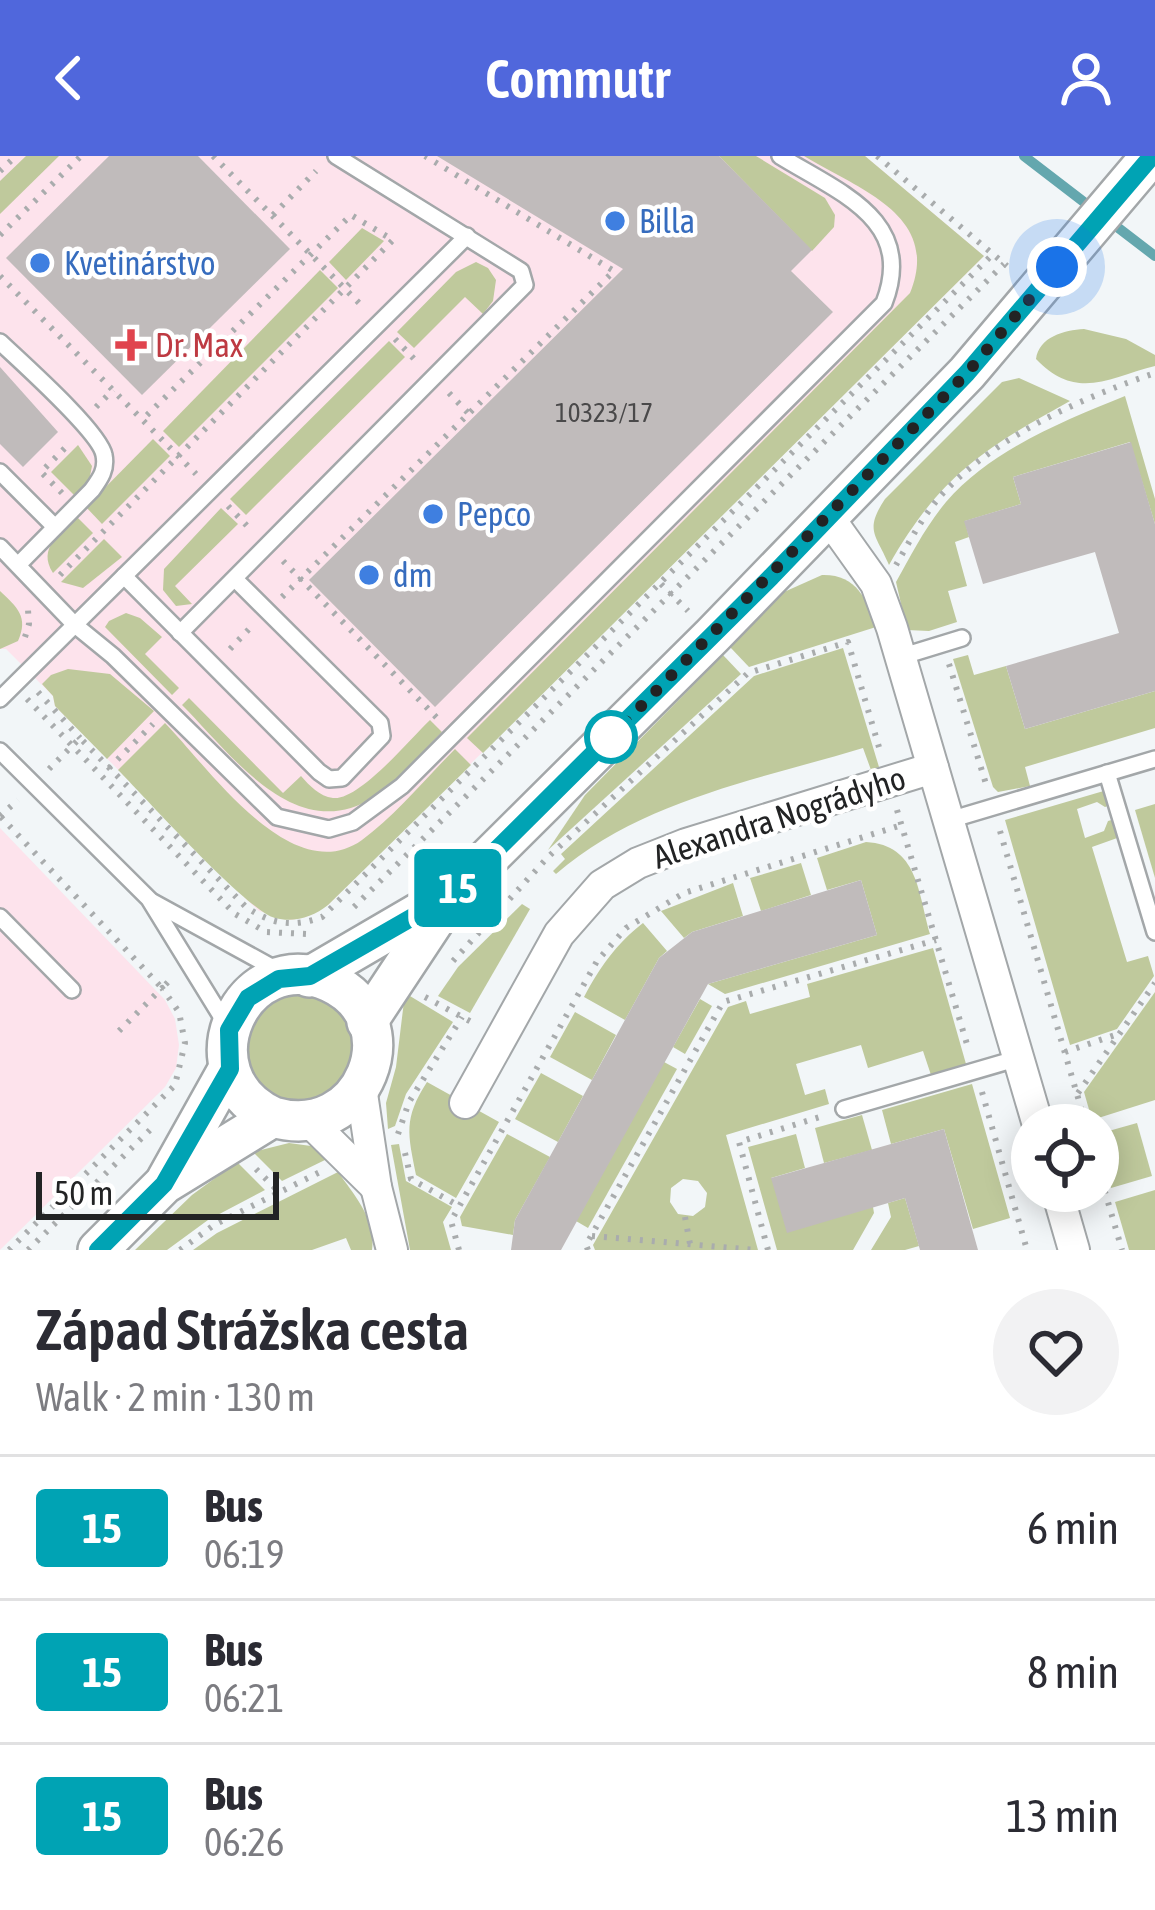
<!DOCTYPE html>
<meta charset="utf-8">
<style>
:root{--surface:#fff;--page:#f2f2f3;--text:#2b2b33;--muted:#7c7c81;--line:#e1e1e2;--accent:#5067dc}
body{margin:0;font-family:"Asap Condensed",sans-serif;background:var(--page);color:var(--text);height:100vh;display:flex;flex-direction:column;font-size:45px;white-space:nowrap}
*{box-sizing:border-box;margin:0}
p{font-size:39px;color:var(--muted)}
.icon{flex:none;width:66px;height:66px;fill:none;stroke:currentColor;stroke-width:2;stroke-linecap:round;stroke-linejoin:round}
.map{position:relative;height:1094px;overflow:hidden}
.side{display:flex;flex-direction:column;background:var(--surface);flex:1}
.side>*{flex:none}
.badge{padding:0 24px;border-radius:9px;font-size:42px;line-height:78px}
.fabs{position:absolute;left:1011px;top:948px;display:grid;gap:24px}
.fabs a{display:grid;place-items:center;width:108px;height:108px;border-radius:50%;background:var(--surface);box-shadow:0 6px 30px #0003;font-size:60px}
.scale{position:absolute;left:36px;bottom:30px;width:243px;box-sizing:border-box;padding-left:12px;border:6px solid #222324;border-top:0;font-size:33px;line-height:42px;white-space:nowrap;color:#222324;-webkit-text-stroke:9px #fff;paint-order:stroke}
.you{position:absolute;width:60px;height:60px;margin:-30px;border:9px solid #fff;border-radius:50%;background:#1a73e8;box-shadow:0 0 0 18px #1a73e833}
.map>.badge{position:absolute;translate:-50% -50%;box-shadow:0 0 0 6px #fff}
.round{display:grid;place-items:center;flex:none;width:126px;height:126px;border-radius:63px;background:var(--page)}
.summary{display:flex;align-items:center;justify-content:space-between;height:204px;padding:0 36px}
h1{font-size:57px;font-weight:600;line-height:90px}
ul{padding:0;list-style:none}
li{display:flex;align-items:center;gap:36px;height:144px;padding:0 36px;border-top:3px solid var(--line)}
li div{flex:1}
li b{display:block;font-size:45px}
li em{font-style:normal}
li .badge{min-width:132px;font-weight:700;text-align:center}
header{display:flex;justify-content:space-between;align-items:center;height:156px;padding:0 36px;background:var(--accent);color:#fff;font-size:54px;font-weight:600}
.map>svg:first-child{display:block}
.commercial{fill:#fde3ec}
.green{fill:#bfc99c;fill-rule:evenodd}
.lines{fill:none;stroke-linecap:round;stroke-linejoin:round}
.stream{stroke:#64a7ae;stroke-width:10}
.building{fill:#c0bbbb}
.service-casing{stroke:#a3a7a9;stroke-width:20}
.minor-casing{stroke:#a3a7a9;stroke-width:34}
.tertiary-casing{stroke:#a3a7a9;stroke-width:44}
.path{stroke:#a9acad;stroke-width:6;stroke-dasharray:3 9;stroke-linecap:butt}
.service{stroke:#fff;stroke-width:15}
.minor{stroke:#fff;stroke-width:30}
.tertiary{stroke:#fff;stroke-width:39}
.line-casing{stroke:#fff;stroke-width:27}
.line{stroke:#00a3b4;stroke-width:18}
.walk{stroke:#222324;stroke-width:12;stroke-dasharray:0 21.6}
.shop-dot{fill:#3f7fe0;stroke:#fff;stroke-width:4.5}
.health-dot{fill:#e0444e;stroke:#fff;stroke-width:4.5}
.stop-dot{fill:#fff;stroke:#00a3b4;stroke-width:6}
.labels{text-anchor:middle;stroke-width:9;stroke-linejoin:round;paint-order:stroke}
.number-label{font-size:27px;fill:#4a494a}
.shop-label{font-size:33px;fill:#366cbe;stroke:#fff;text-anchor:start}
.health-label{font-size:33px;fill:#be3a42;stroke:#fff;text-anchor:start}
.street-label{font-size:33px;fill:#222324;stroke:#fff}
</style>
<header><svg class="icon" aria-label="back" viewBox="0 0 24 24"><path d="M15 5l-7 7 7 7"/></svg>Commutr<svg class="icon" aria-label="person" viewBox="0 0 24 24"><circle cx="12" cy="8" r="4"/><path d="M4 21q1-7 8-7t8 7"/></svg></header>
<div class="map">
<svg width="1155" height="1094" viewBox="0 0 1155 1094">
<rect width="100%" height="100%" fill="#f2f6f8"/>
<g class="commercial">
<path d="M 0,0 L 865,0 L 984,100 L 328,749 L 306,761 L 291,764 L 259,755 L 246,743 L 55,550 L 53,540 L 6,493 L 0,493 Z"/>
<path d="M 0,672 L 165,844 L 175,863 L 179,889 L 176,912 L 165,931 L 0,1094 Z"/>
</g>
<g class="green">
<path d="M 26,0 L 59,0 L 0,58 L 0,25 Z"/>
<path d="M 719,0 L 756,0 L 825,42 L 835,59 L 834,71 L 812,95 Z"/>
<path d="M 804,0 L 865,0 L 984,100 L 483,597 L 467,582 L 910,137 C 942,59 858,33 804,0 Z"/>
<path d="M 362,72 L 384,85 L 346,124 L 329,106 Z"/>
<path d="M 476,106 L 488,112 L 496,124 L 493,145 L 483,158 L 465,141 L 414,192 L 397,176 L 456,116 Z"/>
<path d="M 320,114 L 338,132 L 179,291 L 163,275 Z"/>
<path d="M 1084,173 L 1126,183 L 1155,199 L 1155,210 C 1110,221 1077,246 1036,203 C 1039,181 1064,174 1084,173 Z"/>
<path d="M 389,185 L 405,201 L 246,359 L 230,343 Z"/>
<path d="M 1019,222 L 1070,245 C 983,293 939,321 889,409 C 876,378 864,375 885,343 L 1002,226 Z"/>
<path d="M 1125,240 L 1155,343 L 1155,368 L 1130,286 L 1013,321 L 1021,348 L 965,365 L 969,381 L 955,386 L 967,430 L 948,435 L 957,466 L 929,475 L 907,474 L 896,426 C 911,399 926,370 946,346 C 991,294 1063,265 1125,240 Z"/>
<path d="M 153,283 L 170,300 L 102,368 L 86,351 Z"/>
<path d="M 78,289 L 92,310 L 89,325 L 75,340 L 51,316 Z"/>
<path d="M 221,352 L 238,368 L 175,430 L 192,448 L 176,450 L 163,434 L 164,413 Z"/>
<path d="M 77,361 L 93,377 L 53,417 C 37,392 60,378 77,361 Z"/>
<path d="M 104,383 L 122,401 L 83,432 L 61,426 Z"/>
<path d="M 822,419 C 856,418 867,443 876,471 L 749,511 L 730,491 L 784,436 Z"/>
<path d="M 0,435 C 17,451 29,461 18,485 L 0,493 Z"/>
<path d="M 126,457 L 140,462 L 162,481 L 145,498 L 179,532 L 172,539 L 105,471 L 109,465 Z"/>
<path d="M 843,492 L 879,611 L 871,614 L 863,592 C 757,624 642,644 556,718 L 553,715 L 565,703 L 561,698 L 754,520 Z"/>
<path d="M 723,499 L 741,518 L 548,694 L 585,639 Z"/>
<path d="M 968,499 L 974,519 L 1006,510 L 1025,573 L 1155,535 L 1155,572 L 1025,611 L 1030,630 L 998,636 L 993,631 L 953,503 Z"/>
<path d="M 68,513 L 110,518 L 154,555 L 107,603 L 55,550 L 53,540 L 42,528 L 51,519 Z"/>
<path d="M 189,542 L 283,637 L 301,620 C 310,630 319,640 333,642 C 359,645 410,583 430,564 L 442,576 C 421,597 400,625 374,641 C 296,691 231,598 182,549 Z"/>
<path d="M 165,567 C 209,612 292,734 362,684 C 396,659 425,623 455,593 L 471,609 L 328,749 C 313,761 294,767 275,762 C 246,754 146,642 118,614 Z"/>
<path d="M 1107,634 L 1111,649 L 1105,651 L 1097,646 L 1077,653 L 1085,682 L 1104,675 L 1108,665 L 1115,663 L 1120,681 L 1092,691 L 1127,806 L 1148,800 L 1154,820 L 1117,873 L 1070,889 L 1005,664 Z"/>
<path d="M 1155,648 L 1155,722 L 1135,654 Z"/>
<path d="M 866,686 C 918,689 918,736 930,778 L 725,838 L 708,828 L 877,779 L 861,724 L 827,734 L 817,702 Z"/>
<path d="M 801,707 L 811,739 L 761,755 L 750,722 Z"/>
<path d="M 733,727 L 743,760 L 692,776 L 684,782 L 661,755 Z"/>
<path d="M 522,748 L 530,753 L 470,857 L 438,840 L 458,811 Z"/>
<path d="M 643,767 L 667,795 L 659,802 L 625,864 L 584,841 C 600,811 616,788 643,767 Z"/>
<path d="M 933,792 L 966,908 L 931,919 L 923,895 L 868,912 L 861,889 L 796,908 L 805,939 L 825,933 L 829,948 L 726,979 L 758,1094 L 595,1094 L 593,1089 L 728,851 L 746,845 L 750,858 L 810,841 L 807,828 ZM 683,1023 L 698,1025 L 707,1037 L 705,1051 L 693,1060 L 678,1058 L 670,1046 L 671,1032 Z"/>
<path d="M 278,835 L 333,841 L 359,891 C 338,941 341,938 288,948 L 251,923 L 242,878 Z"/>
<path d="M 1155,836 L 1155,944 L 1092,964 L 1084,936 Z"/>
<path d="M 405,837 L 453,866 L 406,938 L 395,970 L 388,973 L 386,947 L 396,911 Z"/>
<path d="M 700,843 L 712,850 L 685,898 L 673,891 Z"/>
<path d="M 575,856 L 616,879 L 592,924 L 550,901 Z"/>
<path d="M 664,906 L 677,913 L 588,1072 L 576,1065 Z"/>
<path d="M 541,917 L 583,940 L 558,986 L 515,963 Z"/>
<path d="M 427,926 L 499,966 L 456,1042 L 416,1019 C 408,978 403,963 427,926 Z"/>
<path d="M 972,928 L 1010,1062 L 973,1073 L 944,973 L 891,988 L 882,954 Z"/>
<path d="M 862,959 L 872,994 L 824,1007 L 815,972 Z"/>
<path d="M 1137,967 L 1152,1020 L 1111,1032 L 1098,978 Z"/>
<path d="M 507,978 L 550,1001 L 515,1064 L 513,1079 L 462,1070 L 460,1061 Z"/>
<path d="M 796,978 L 805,1012 L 771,1022 L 873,1051 L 874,1057 L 853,1094 L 777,1094 L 748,991 Z"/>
<path d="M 289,987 L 311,990 L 327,1003 L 282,1025 L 253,996 Z"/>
<path d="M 399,988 L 406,1025 L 452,1051 L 443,1066 L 451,1094 L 410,1094 L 391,989 Z"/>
<path d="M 237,1006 L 265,1034 L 208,1064 L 167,1094 L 135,1094 L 192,1039 Z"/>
<path d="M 338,1016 C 355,1040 376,1063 372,1094 L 351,1094 L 346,1082 L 312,1094 L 193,1094 L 217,1077 Z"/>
<path d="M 1155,1034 L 1155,1094 L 1129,1094 L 1115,1046 Z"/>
<path d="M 905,1042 L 919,1090 L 905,1094 L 871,1094 L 891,1061 L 888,1047 Z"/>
</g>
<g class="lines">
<g class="stream">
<path d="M 1024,0 L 1093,53"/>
<path d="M 1108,64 L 1155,100"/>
</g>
</g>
<g class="building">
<path d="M 109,0 L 198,0 L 290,93 L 142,239 L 6,102 Z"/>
<path d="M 437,0 L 719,0 L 812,94 L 791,115 L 833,156 L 435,551 L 309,424 L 623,113 Z"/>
<path d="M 0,211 L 58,276 L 23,311 L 0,288 Z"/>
<path d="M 1131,286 L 1155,368 L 1155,535 L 1025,573 L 1006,510 L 1119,477 L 1095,396 L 983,428 L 964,365 L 1021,348 L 1013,321 Z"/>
<path d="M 861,724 L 877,779 L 708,828 L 561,1094 L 511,1094 L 515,1064 L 659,802 L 692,776 Z"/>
<path d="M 944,973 L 978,1094 L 920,1094 L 905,1042 L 787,1077 L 771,1022 Z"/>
</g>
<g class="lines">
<g class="service-casing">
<g id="service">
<path d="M 0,186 C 21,206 100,276 104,299 C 107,314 100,323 92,334 L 18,409"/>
<path d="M 0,316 L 55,371"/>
<path d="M 0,391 L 75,469 L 113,500 L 277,661 L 329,673 L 353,666 L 402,630 L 884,147 C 916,64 840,37 780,0"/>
<path d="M 124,420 L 319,616 L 329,623 L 342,622 L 382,580 L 380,567 L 235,423"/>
<path d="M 180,477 L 525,129 L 521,115 L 336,0"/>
<path d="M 900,501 L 962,482"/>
<path d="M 0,543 L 467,80"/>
<path d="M 0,595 L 149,743 L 226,868"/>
<path d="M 1107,617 L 1155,776"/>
<path d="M 963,660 L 1155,603"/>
<path d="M 151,745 L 277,814"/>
<path d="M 0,761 L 72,834"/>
<path d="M 844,953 L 1019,902"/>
</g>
</g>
<g class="minor-casing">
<g id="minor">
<path d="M 829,362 L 876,428 L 892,472 L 1038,969"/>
<path d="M 361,931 L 376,1031 L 392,1094"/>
<path d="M 465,947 L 559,778 L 602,729 L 638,707 L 686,688 L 933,612"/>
<path d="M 309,965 L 376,1031"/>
<path d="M 1057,1035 L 1074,1094"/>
</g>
</g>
<g class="tertiary-casing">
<g id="tertiary">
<path d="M 309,821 L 441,744"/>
<path d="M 367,866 L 451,739 L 712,480 L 967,217 L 1151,0"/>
<path d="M 167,1023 L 229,912"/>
<path d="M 98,1094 L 164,1028 L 273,961 C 364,988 413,864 330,826 C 243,786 181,918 273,961"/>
</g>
</g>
<g class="path">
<path d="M 213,0 L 363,151"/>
<path d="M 877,0 L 1007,110"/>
<path d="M 0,15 L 16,0"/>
<path d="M 273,59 L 316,15"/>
<path d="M 0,79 L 81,0"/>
<path d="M 0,120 L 196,318"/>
<path d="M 395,183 L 419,208"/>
<path d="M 449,237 L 469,258"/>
<path d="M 96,251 L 113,234"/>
<path d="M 62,337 L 41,316 L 70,287"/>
<path d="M 228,350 L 252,375"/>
<path d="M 283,405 L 438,563"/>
<path d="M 896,409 C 911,383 927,352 949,331 C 1003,277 1084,241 1155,217"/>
<path d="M 60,419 L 393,84 L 351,59 L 143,263"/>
<path d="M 661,428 L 688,455"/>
<path d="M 282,441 L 614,115 L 425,0"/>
<path d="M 25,481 L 29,468 L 28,454"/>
<path d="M 230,493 L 250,472"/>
<path d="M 949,508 L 986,628"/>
<path d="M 38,536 L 80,582"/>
<path d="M 27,543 L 235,758 L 266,776 L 307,778"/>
<path d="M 109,612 L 153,568"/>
<path d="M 49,613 L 80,582 L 245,750 C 270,768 292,772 322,761 L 993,98"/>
<path d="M 897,654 L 969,895"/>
<path d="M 0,660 L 18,644"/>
<path d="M 1,661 L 162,832 L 172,822"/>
<path d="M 1000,675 L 1086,969"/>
<path d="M 354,751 L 1004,108"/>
<path d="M 453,805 L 548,701 L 748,517 L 848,486 L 881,598"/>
<path d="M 425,841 L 477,869"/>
<path d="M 1065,896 L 1118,878"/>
<path d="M 982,936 L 1027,1094"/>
<path d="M 1078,937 L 1155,827"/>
<path d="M 398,978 L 409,946 L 462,861"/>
<path d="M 405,997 L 411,1023 L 459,1050"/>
<path d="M 1098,1012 L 1122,1094"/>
<path d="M 256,1013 L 279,1036"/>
<path d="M 685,1061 L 690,1088"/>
<path d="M 592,1080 L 757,1094"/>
<path d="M 9,1094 L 175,929 L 185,887 L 179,856 L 162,832 L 116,878"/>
<path d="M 28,1094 L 156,968"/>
<path d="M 180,1094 L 214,1069 L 320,1016"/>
<path d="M 459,1094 L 451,1065 L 597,805 L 626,772 L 684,737 L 902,669"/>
<path d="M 588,1094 L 586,1089 L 723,846 L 936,784"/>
<path d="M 768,1094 L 739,986 L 823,960"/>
</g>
<use href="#service" class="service"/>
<use href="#minor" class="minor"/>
<use href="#tertiary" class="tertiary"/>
</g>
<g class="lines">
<g class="line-casing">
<path id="line" d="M 98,1094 L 164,1028 L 230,913 L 229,874 L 248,842 L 279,823 L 310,820 L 451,739 L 771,421 L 967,217 L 1152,0"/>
</g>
<use href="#line" class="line"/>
<path class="walk" d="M 611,581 L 967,217 L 1057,111"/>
</g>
<g class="shop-dot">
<circle cx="615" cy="65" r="12"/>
<circle cx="40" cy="107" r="12"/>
<circle cx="433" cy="358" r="12"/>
<circle cx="369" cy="419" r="12"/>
</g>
<path class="health-dot" d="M125 171h12v12h12v12h-12v12h-12v-12h-12v-12h12z"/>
<circle class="stop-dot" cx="611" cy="581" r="24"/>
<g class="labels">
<g class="number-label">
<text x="604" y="266">10323/17</text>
</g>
<g class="shop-label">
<text x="639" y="77">Billa</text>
<text x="64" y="119">Kvetinárstvo</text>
<text x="457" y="370">Pepco</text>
<text x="393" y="431">dm</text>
</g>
<g class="health-label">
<text x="155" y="201">Dr. Max</text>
</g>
<g class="street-label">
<text transform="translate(779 661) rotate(-18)" y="12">Alexandra Nográdyho</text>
</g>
</g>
</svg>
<div class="fabs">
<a><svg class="icon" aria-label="locate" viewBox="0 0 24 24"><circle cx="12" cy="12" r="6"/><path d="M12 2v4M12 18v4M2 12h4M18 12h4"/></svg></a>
</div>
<div class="scale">50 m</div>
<div class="you" style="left:1057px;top:111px"></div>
<b class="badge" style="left:458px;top:732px;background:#00a3b4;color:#fff">15</b>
</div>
<section class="side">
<div class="summary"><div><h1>Západ Strážska cesta</h1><p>Walk · 2 min · 130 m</p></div><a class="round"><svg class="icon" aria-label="heart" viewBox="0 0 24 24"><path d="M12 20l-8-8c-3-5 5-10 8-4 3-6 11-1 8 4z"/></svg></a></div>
<ul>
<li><span class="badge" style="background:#00a3b4;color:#fff">15</span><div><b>Bus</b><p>06:19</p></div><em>6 min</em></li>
<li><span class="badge" style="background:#00a3b4;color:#fff">15</span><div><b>Bus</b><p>06:21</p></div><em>8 min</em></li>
<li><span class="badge" style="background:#00a3b4;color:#fff">15</span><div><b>Bus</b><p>06:26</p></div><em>13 min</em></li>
</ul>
</section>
